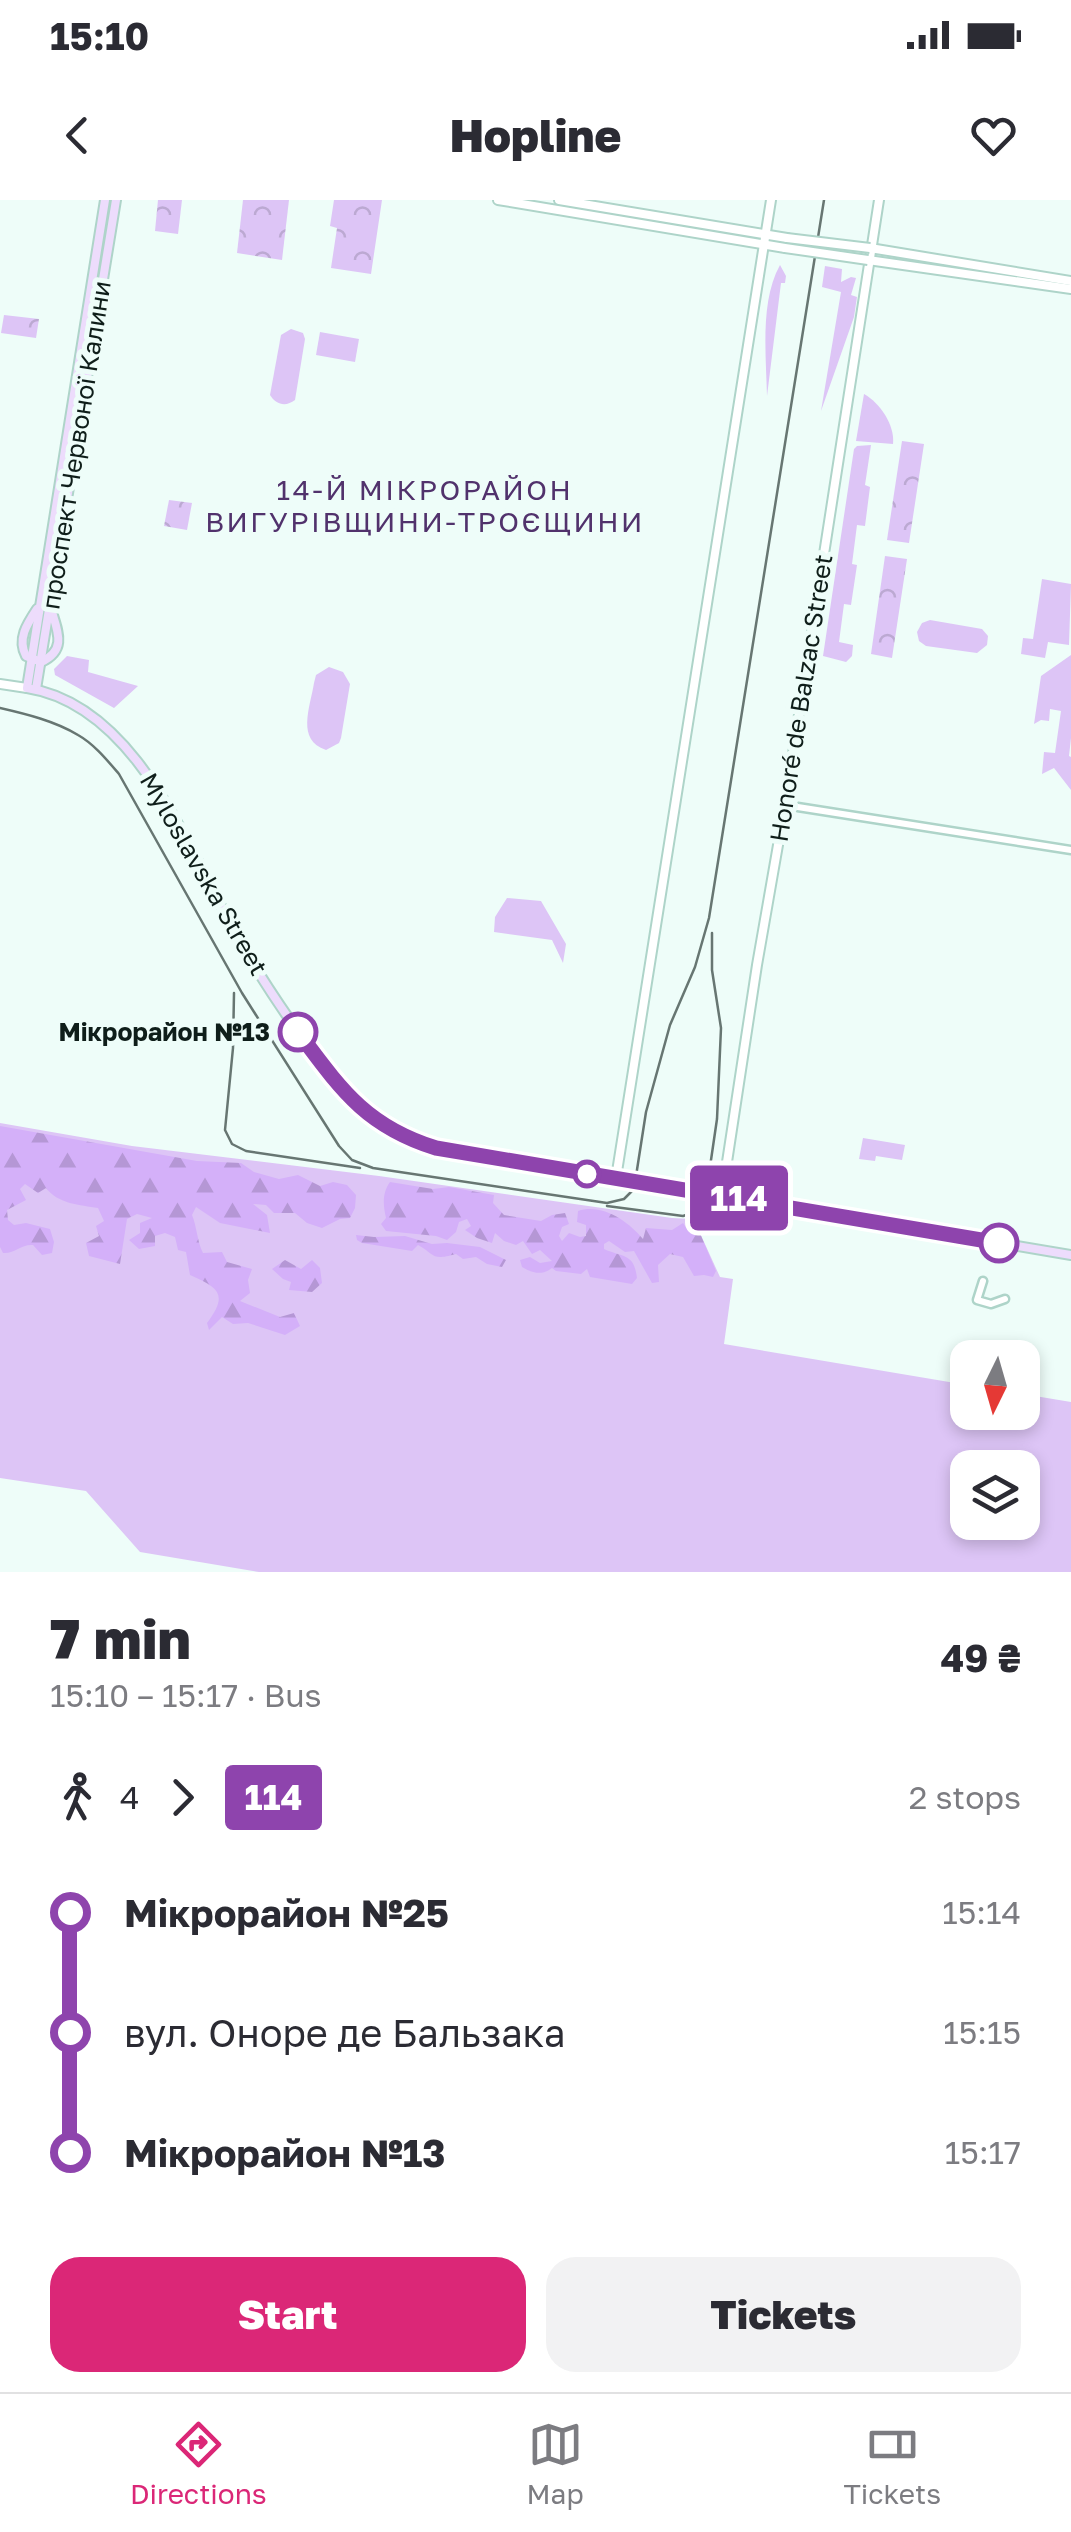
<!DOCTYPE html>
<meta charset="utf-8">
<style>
:root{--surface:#fff;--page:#f2f2f3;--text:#2b2b33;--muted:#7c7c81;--line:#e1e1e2;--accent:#db2777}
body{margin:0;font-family:"Golos Text",sans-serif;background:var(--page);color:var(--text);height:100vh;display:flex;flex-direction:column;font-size:38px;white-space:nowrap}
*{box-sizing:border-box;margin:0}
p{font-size:32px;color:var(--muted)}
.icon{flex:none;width:55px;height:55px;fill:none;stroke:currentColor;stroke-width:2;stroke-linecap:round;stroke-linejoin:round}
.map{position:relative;height:1372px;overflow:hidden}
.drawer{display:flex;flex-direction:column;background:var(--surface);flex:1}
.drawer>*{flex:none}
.badge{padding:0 20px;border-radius:8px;font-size:35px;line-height:65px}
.needle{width:65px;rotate:185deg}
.fabs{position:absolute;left:950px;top:1140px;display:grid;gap:20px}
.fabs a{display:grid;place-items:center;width:90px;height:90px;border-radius:20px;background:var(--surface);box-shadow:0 5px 15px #0003;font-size:50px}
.map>.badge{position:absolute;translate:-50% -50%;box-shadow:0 0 0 5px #fff}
.legs{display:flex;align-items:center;gap:15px;height:110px;padding:0 50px;font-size:32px}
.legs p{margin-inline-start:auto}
.headline{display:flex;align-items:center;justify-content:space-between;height:170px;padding:0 50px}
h1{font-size:55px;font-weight:800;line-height:75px}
.action{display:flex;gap:20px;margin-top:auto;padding:20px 50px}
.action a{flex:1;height:115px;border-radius:30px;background:var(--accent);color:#fff;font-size:40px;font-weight:800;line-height:115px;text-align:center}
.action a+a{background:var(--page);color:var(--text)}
ul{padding:0 50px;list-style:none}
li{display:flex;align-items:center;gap:35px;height:120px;font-size:38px}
li i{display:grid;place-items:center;width:15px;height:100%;margin:0 12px;background:currentColor}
li i::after{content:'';width:25px;height:25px;margin:-12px;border:8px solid;border-radius:50%;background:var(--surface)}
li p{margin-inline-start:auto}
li:first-child i{background:linear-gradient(#0000 50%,currentColor 0)}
li:last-child i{background:linear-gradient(currentColor 50%,#0000 0)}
.status{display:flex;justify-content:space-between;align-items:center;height:70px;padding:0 50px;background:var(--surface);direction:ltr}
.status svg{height:28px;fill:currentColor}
header{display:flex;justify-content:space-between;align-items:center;height:130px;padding:0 50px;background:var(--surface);font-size:45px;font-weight:800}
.tabs{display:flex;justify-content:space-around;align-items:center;height:140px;border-top:2px solid var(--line);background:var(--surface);font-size:28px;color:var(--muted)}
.tabs a{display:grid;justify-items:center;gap:5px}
.tabs .active{color:var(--accent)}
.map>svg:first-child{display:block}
.grass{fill:#ddc5f6;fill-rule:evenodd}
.forest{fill:url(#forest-firs)}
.park{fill:url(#park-crowns)}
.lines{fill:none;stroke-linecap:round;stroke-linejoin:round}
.minor-casing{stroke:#aed4c9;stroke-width:11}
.tertiary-casing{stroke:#aed4c9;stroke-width:12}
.secondary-casing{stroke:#aed4c9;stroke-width:12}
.minor{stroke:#fff;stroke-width:6}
.tertiary{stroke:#fff;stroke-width:8}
.secondary{stroke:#eddcfc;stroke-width:8}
.tram{stroke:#677672;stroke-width:2.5}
.tertiary-bridge-casing{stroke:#aed4c9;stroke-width:12;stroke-linecap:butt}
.tertiary-bridge{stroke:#fff;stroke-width:8}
.line-1-casing{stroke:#fff;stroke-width:22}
.line-1{stroke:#8e44ad;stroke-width:15}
.stop-1-dot{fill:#fff;stroke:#8e44ad;stroke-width:5}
.labels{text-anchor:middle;stroke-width:10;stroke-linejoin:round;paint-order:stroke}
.street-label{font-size:25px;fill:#0f1e1a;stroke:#eefdf9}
.stop-label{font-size:25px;font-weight:bold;fill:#0f1e1a;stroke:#eefdf9;text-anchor:end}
.neighbourhood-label{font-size:28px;letter-spacing:2.5px;fill:#51326c;stroke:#eefdf9}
</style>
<div class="status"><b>15:10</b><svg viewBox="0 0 49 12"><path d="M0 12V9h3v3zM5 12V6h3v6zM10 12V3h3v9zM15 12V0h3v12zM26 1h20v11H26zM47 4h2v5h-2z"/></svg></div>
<header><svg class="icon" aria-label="back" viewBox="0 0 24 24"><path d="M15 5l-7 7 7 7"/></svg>Hopline<svg class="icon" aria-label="heart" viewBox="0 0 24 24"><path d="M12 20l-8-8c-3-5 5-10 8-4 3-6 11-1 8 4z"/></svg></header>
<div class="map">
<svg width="1071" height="1372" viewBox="0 0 1071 1372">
<defs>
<pattern id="forest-firs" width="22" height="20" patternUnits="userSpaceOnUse" patternTransform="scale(2.5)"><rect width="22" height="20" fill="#d4b0f9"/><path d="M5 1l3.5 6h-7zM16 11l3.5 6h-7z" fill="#b597d5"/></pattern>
<pattern id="park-crowns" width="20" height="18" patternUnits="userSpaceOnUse" patternTransform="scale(2.5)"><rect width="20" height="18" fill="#ddc5f6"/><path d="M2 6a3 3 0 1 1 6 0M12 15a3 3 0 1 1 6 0" fill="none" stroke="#bca9d2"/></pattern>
</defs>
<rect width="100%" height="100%" fill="#eefdf9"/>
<g class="grass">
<path d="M 780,65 L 786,76 L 785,83 L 781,83 L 767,196 C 766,154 760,101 780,65 Z"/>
<path d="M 825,66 L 842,69 L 841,82 L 851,77 L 856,78 L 851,95 L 857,97 L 854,117 L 821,211 L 841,92 L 822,87 Z"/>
<path d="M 291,129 L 303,133 L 305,139 L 295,200 C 286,207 276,205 270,195 L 281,135 Z"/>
<path d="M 320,132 L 359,139 L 355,162 L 316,155 Z"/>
<path d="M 864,194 C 880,203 895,225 893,244 L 856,241 Z"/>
<path d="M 871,245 L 865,285 L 870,287 L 865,326 L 857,325 L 852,364 L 857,365 L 851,405 L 844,404 L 839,442 L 853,445 L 852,456 L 846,462 L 823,456 L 854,249 L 857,246 Z"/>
<path d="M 1042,379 L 1071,384 L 1069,445 L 1048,442 L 1045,458 L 1021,454 L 1023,438 L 1033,439 Z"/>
<path d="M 930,420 L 982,429 L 988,436 L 987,445 L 977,453 L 926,446 L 919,441 L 917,432 L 922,423 Z"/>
<path d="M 1071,455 L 1071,538 L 1069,556 L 1071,557 L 1071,590 L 1054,568 L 1042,574 L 1044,552 L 1055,553 L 1061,511 L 1050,509 L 1049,521 L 1041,520 L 1034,524 L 1041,476 Z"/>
<path d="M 67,456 L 89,460 L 88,472 L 138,486 L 114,508 L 55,475 L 54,469 Z"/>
<path d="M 329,467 L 343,472 L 350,484 L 341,538 L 339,543 L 326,550 C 296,540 310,508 314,483 L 316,475 Z"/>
<path d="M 507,698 L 541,701 L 566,744 L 563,763 L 552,740 L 494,732 L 495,717 Z"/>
<path d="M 0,923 L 132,946 L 379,976 L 672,1018 L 692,1019 L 700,1017 L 699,1031 L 720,1077 L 733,1079 L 724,1144 L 967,1185 L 968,1212 L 1022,1212 L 1023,1194 L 1071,1202 L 1071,1372 L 259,1372 L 140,1352 L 86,1291 L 0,1278 ZM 968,1268 L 1022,1268 L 1022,1322 L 968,1322 Z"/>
<path d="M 863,938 L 905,945 L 902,960 L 876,956 L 875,961 L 859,959 Z"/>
</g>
<g class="forest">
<path d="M 0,926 L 197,961 L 241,963 L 254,972 L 279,979 L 298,975 L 320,986 L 333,982 L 347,985 L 356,995 L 355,1008 L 350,1018 L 340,1019 L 322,1028 L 307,1023 L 295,1013 L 274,1013 L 266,1005 L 253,1004 L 267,1015 L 270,1033 L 220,1023 L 196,1007 L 192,1015 C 197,1027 197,1041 203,1053 L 222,1052 L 227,1062 L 252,1069 L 248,1080 L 250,1093 L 240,1101 L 280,1117 L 294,1113 L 300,1126 L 285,1135 L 248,1123 L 233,1124 L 222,1117 L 209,1130 L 207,1123 C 228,1095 220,1088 190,1075 L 186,1052 L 178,1050 L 175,1037 L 165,1033 L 155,1036 L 155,1046 L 139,1049 L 129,1040 L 140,1033 L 140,1023 L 152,1018 L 137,1014 L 127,1019 L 120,1064 L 89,1056 L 86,1043 L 99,1036 L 96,1026 L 104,1021 L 98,1008 C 80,1005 58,1004 46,988 L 38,993 L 25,984 L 20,989 L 26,1000 L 7,1010 L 8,1020 L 14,1025 L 26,1023 L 50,1029 L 54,1042 L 52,1053 L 42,1055 L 33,1045 C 21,1044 15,1054 3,1053 L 0,1047 Z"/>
<path d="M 390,982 L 433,989 L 449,987 L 494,995 L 493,1003 L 504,1015 L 541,1021 L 552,1015 L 565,1013 L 569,1024 L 562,1027 L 559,1036 L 562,1041 L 569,1033 L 580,1037 L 586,1036 L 586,1025 L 577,1022 L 578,1011 C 602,1003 628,1021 643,1039 L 646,1028 L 672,1030 L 683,1023 L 689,1032 L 699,1031 L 716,1071 L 713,1077 L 704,1075 L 694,1076 L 683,1057 L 670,1054 L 658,1065 L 659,1082 L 652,1083 L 634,1051 L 625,1052 L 609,1041 L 604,1044 L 604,1049 C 624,1058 634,1053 637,1078 L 632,1084 L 590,1077 L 587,1069 L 581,1074 L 556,1071 L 552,1068 C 542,1076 532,1073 522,1067 L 520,1060 L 530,1057 L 540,1063 L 552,1061 L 540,1050 L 532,1054 L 523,1041 L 516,1045 L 504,1041 L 495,1033 L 492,1043 L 477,1038 L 465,1030 L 471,1026 L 467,1019 L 459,1022 L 456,1032 L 447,1040 L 436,1036 L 386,1031 L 381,1024 L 386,1018 C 383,1005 382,993 390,982 Z"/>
<path d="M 356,1035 L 374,1037 L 405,1036 L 432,1044 L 447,1043 L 480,1047 L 506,1060 L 502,1067 L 487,1064 L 476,1057 L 463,1059 L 456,1054 C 431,1061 436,1055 418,1045 L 412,1051 L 362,1043 L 357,1040 Z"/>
<path d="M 285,1060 L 301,1069 L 312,1060 L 320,1068 L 322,1083 L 312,1092 L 289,1090 L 291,1082 L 283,1079 L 272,1069 Z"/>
</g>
<g class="park">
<path d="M 158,0 L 182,0 L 178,34 L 155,31 Z"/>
<path d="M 243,0 L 289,0 L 282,60 L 237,53 Z"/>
<path d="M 334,0 L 382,0 L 371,74 L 331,68 L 337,28 L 330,26 Z"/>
<path d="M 4,115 L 39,119 L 36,138 L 1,133 Z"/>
<path d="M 902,241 L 924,244 L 909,343 L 887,340 Z"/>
<path d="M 169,300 L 192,303 L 187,330 L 164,326 Z"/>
<path d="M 885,356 L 907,359 L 892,458 L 871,454 Z"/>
</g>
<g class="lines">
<g class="minor-casing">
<g id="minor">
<path d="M 785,605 L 1071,650"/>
<path d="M 983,1081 L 977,1100 L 991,1104 L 1005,1099"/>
</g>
</g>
<g class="tertiary-casing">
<g id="tertiary">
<path d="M 498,0 L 785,48"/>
<path d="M 559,0 L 787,38"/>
<path d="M 870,48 L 1071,81"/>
<path d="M 868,60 L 1071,89"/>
<path d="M 0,484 L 27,488"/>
<path d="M 616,978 L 771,0"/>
<path d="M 722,995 L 757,765 L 785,605 L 879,0"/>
</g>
</g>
<g class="secondary-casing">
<g id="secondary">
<path d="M 105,0 L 27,488 C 137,505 189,651 237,736 C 259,776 285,814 312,851 C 330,875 349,902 373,919 C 392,932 414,941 436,948 L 1071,1055"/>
<path d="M 37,409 C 27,424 17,439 26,456 L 41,462 C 67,450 58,432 51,409"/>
<path d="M 36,489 L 116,0"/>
</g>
</g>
<use href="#minor" class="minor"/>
<use href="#tertiary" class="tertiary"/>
<use href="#secondary" class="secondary"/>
<g class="tram">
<path d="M 0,508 C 26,514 55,521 78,535 C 94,544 107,560 119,574 L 242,793 L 339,946 L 352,960 L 373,968 L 607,1003 L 624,999 L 634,989 L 646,912 L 670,825 L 695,767 L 709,718 L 824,0"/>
<path d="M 234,793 L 233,848 L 225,930 L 232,944 L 246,951 L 360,968"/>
<path d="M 607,1006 L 683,1016 L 698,1011 L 705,1001 L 717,919 L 721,828 L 712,770 L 712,733"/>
</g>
<g class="tertiary-bridge-casing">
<g id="tertiary-bridge">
<path d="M 787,38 L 870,48"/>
<path d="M 785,48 L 868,60"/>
</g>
</g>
<use href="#tertiary-bridge" class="tertiary-bridge"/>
</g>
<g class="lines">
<g class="line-1-casing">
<path id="line-1" d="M 298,832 C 340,888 365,926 436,948 L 999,1043"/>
</g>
<use href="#line-1" class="line-1"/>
</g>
<g class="stop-1-dot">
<circle cx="298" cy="832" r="18"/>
<circle cx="587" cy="974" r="12"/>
<circle cx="999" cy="1043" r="18"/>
</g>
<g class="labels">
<g class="street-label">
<text transform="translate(76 245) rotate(-81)" y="9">проспект Червоної Калини</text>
<text transform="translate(801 498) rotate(-81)" y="9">Honoré de Balzac Street</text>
<text transform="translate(204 674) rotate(60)" y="9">Myloslavska Street</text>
</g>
<g class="stop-label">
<text x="270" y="841">Мікрорайон №13</text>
</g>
<g class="neighbourhood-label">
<text x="425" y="300">14-Й МІКРОРАЙОН<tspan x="425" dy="32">ВИГУРІВЩИНИ-ТРОЄЩИНИ</tspan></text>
</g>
</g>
</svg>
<div class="fabs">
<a><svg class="needle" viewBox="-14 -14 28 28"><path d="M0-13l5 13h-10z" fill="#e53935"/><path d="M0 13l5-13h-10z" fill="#7c7c81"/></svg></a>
<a><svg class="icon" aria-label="layers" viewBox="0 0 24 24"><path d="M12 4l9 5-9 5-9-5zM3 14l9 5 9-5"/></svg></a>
</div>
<b class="badge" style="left:739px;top:998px;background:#8e44ad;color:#fff">114</b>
</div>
<section class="drawer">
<div class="headline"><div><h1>7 min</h1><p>15:10 – 15:17 · Bus</p></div><b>49 ₴</b></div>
<div class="legs"><svg class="icon" aria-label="walk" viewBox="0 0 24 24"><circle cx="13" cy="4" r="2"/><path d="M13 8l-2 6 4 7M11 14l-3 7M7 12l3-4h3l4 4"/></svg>4<svg class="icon" aria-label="forward" viewBox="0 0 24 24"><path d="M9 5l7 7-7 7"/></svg><b class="badge" style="background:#8e44ad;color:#fff">114</b><p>2 stops</p></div>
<ul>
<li><i style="color:#8e44ad"></i><b>Мікрорайон №25</b><p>15:14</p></li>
<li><i style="color:#8e44ad"></i><span>вул. Оноре де Бальзака</span><p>15:15</p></li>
<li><i style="color:#8e44ad"></i><b>Мікрорайон №13</b><p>15:17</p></li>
</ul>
<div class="action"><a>Start</a><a>Tickets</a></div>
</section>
<nav class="tabs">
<a class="active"><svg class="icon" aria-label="directions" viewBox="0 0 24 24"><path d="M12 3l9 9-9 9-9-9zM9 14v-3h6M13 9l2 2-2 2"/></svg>Directions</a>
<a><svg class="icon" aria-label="map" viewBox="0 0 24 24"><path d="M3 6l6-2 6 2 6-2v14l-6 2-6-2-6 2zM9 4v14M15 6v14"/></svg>Map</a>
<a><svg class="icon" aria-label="tickets" viewBox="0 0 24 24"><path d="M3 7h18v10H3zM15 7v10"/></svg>Tickets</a>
</nav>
